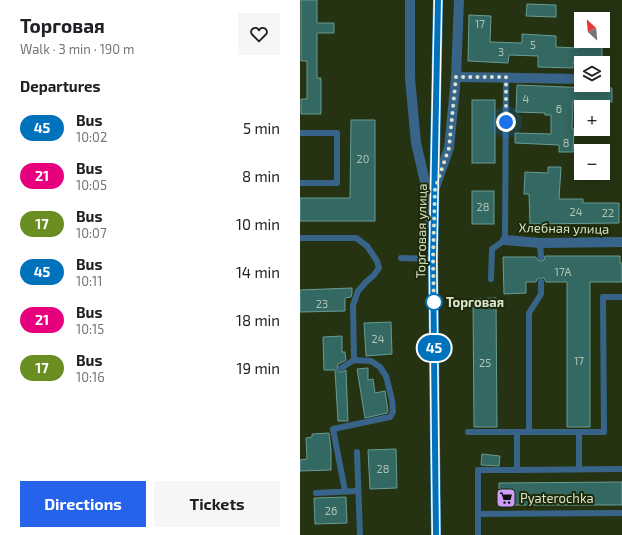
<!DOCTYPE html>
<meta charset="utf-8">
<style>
:root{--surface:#fff;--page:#f6f6f6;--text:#202124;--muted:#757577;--accent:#2563eb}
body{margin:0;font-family:"Exo 2",sans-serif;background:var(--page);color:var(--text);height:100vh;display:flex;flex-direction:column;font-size:15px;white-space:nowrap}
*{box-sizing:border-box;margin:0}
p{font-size:13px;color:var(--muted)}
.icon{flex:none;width:22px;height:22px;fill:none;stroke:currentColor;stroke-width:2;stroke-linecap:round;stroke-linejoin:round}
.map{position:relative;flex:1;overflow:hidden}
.details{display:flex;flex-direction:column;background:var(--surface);width:300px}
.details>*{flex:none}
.badge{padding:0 8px;border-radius:13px;font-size:14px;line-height:26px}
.needle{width:26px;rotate:334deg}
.tools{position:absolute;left:274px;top:12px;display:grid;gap:8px}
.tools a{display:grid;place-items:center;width:36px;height:36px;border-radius:0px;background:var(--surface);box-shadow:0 2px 10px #0003;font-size:20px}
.you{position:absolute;width:20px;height:20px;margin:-10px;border:3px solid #fff;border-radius:50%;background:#1a73e8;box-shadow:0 0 0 6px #1a73e833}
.map>.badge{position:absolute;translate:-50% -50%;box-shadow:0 0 0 2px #fff}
h2{padding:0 20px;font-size:15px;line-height:36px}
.round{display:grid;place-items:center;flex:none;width:42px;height:42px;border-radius:0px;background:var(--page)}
.summary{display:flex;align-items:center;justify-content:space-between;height:68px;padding:0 20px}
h1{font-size:19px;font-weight:700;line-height:30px}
.cta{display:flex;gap:8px;margin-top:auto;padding:8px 20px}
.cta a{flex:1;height:46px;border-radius:0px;background:var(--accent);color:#fff;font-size:16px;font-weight:700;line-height:46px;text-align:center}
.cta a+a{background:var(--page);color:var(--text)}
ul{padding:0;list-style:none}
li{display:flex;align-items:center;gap:12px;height:48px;padding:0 20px}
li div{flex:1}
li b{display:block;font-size:15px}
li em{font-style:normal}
li .badge{min-width:44px;font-weight:700;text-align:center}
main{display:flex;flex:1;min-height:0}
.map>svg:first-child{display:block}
.building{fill:#346863;stroke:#679c96}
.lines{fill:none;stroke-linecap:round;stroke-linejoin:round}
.service{stroke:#39648a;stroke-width:6}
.minor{stroke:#39648a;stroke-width:10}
.primary{stroke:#3496e5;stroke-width:10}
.line-casing{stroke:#fff;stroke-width:9}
.line{stroke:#0072bc;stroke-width:6}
.walk{stroke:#dae3cf;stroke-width:4;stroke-dasharray:0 7.2}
.stop-dot{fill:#fff;stroke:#0072bc;stroke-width:2}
.labels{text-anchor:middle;stroke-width:4;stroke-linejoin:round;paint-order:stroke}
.number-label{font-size:11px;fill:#b0c4b4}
.street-label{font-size:13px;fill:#dae3cf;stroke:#1d2907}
.stop-label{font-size:13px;font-weight:bold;fill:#dae3cf;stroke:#1d2907;text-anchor:start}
.poi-label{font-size:13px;fill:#dae3cf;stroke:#1d2907;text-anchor:start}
</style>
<main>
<section class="details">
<div class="summary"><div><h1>Торговая</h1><p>Walk · 3 min · 190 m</p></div><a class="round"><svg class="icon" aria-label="heart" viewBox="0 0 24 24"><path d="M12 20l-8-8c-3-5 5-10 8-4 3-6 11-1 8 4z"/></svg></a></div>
<h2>Departures</h2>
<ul>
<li><span class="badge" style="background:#0072bc;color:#fff">45</span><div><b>Bus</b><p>10:02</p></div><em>5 min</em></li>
<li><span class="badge" style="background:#e6007e;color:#fff">21</span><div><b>Bus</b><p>10:05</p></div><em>8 min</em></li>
<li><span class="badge" style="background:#6b8e23;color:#fff">17</span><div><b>Bus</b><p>10:07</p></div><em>10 min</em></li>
<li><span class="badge" style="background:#0072bc;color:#fff">45</span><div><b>Bus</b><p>10:11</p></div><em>14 min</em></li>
<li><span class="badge" style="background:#e6007e;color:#fff">21</span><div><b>Bus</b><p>10:15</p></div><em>18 min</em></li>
<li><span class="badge" style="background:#6b8e23;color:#fff">17</span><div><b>Bus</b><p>10:16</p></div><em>19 min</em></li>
</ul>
<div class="cta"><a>Directions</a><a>Tickets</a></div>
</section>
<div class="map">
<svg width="322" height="535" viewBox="0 0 322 535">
<rect width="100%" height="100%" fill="#263312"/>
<g class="building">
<path d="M 1,0 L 17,0 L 17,23 L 34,23 L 34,33 L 17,33 L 17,78 L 21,78 L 21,114 L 1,114 L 1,99 L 7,99 L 7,61 L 1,61 Z"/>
<path d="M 227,4 L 256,5 L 256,17 L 226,16 Z"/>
<path d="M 169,15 L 191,16 L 190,42 L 222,43 L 222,34 L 256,36 L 256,47 L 279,48 L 279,44 L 302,44 L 302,63 L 273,63 L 273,68 L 238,67 L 238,56 L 209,55 L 208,63 L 168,61 Z"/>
<path d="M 217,85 L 290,88 L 291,87 L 312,88 L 312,102 L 276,101 L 276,102 L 273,102 L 272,129 L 274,129 L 273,152 L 259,152 L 259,145 L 215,143 L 215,133 L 251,134 L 251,115 L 245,115 L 245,113 L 216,112 Z"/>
<rect x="172" y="100" width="23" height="63"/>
<path d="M 51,120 L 75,120 L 75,221 L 0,221 L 0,198 L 50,198 Z"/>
<path d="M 248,167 L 261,167 L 259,199 L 283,199 L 283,203 L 319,203 L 319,223 L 230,224 L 229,194 L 224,194 L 225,172 L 248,173 Z"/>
<rect x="172" y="191" width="22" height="33"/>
<path d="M 245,256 L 320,256 L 320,263 L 322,263 L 322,282 L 290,282 L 290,427 L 267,427 L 267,282 L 246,282 L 244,278 L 241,278 L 237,279 L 236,282 L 226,282 L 226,293 L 204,294 L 203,257 L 236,257 L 238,260 L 241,261 L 244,260 Z"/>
<path d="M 52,288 L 52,293 L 51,297 L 45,298 L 45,311 L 0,312 L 0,290 Z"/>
<path d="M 196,298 L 197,427 L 174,427 L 173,299 Z"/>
<path d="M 91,322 L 92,354 L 66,356 L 64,323 Z"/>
<path d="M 42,336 L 42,352 L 45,352 L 46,360 L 38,364 L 37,369 L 39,372 L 41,372 L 46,370 L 48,421 L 38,421 L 35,370 L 24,370 L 23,337 Z"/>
<path d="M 68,368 L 68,380 L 73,379 L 75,393 L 85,391 L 88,411 L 87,413 L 65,418 L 57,369 Z"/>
<path d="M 29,433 L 31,450 L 31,470 L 0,471 L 0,460 L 7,459 L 6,438 L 12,437 L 12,434 Z"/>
<path d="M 96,449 L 97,488 L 70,489 L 68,450 Z"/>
<path d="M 182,454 L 200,456 L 199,466 L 181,465 Z"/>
<path d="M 322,482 L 322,505 L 199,505 L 199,483 Z"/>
<path d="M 46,497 L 47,523 L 15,524 L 14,498 Z"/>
</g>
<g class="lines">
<g class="service">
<path d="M 0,133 L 37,133 L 37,183 L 0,183"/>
<path d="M 0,238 L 56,238 L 67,246 L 77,261 L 79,268 L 74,275 L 66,282 L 58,291 L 53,305 L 54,360"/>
<path d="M 240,243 L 241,257"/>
<path d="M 101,258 L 133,259"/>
<path d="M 191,279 L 192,249 L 205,240 L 206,77"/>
<path d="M 41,368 L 54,360 L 71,361 L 80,367 L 86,376 L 92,400 L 93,412 L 90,417 L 33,429 L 45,491"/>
<path d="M 168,432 L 304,432 L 303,297 L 322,297"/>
<path d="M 217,432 L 217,470 L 322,469"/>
<path d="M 229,432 L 229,313 L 241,294 L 241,282"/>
<path d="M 279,432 L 279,469"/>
<path d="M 57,452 L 60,535"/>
<path d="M 16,493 L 58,491"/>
<path d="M 178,514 L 322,513"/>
<path d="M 178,535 L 178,470 L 217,470"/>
</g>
<g class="minor">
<path d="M 110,0 L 110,78 L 116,143 L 126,186 L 131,224"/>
<path d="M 156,77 L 281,79"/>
<path d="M 135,187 L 149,148 L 156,77 L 159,0"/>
<path d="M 205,240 L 240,243 L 322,242"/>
</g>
<path class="primary" d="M 136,535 L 133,259 L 138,0"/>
</g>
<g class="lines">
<g class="line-casing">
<path id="line" d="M 136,535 L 133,259 L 138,0"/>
</g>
<use href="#line" class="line"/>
<path class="walk" d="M 134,302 L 134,307 L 133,259 L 135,189 L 149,148 L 156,77 L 206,77 L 206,122"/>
</g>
<defs>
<g id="supermarket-square" transform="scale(1)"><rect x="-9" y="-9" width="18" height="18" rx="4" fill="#d09dff" stroke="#1d2907"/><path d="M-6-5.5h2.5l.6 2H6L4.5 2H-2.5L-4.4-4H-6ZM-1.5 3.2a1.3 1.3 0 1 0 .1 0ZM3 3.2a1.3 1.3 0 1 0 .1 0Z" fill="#111"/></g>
</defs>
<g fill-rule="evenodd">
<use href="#supermarket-square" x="206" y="498"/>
</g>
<circle class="stop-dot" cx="134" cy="302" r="8"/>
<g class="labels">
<g class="number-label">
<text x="180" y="28">17</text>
<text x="233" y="49">5</text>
<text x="201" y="56">3</text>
<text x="226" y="103">4</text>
<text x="259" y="113">6</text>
<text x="266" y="147">8</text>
<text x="63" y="163">20</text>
<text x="183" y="211">28</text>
<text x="276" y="216">24</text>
<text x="308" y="217">22</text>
<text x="263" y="276">17А</text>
<text x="22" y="308">23</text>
<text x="78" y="343">24</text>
<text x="279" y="365">17</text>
<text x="185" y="367">25</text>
<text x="83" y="473">28</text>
<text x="31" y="515">26</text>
</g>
<g class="street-label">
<text transform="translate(264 228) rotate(1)" y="5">Хлебная улица</text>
<text transform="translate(121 231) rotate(-89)" y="5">Торговая улица</text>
</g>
<g class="stop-label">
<text x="146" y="307">Торговая</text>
</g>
<g class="poi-label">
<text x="220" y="503">Pyaterochka</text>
</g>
</g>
</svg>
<div class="tools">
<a><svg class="needle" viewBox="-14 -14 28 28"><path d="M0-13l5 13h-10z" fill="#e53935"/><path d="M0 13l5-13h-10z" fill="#757577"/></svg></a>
<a><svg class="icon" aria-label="layers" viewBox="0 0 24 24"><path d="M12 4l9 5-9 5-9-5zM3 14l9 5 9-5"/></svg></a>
<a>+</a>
<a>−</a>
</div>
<div class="you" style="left:206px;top:122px"></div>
<b class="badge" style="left:134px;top:348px;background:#0072bc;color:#fff">45</b>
</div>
</main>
